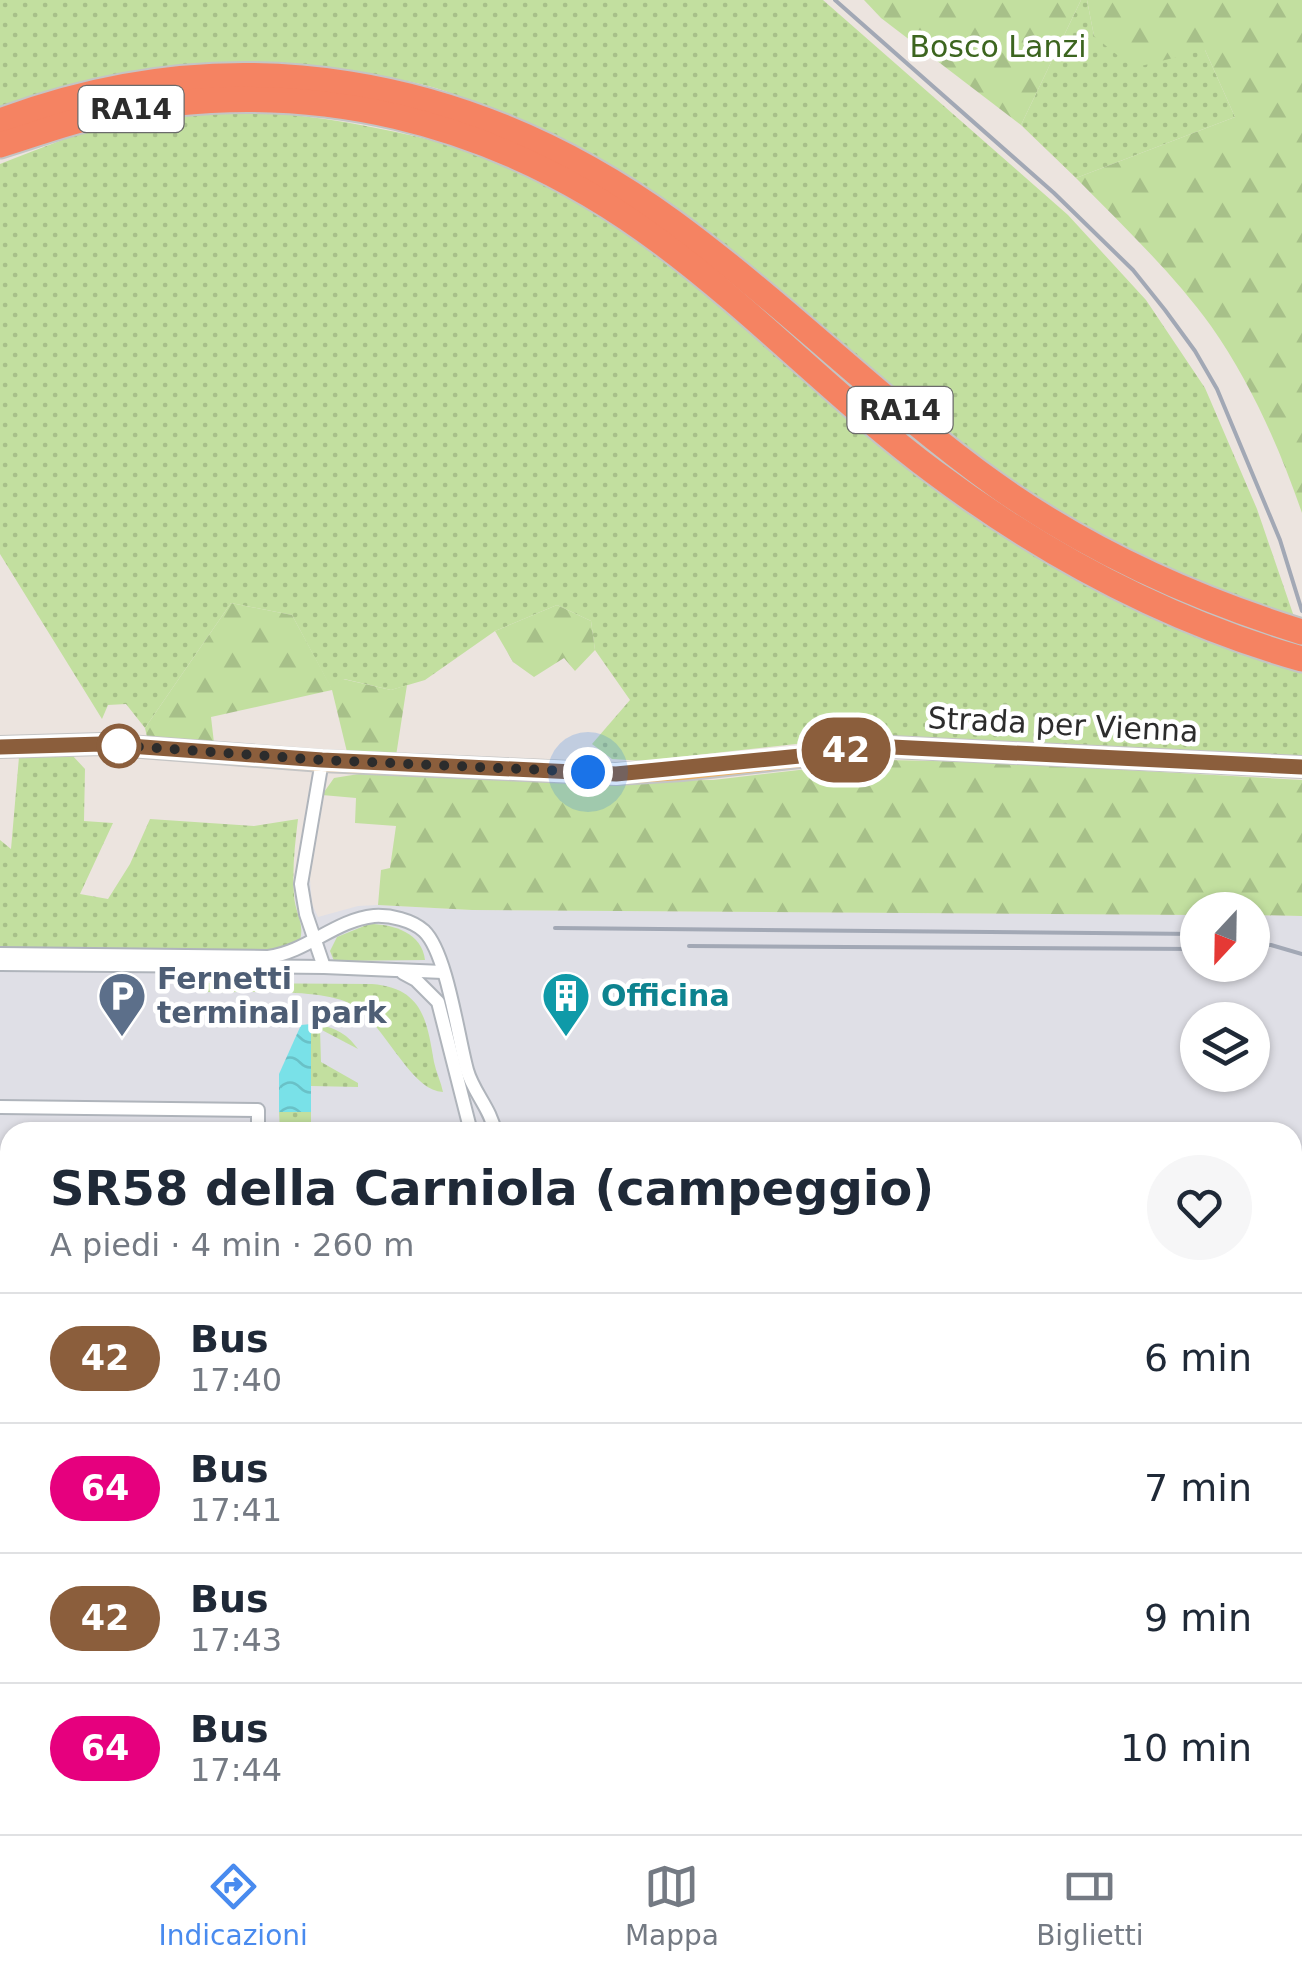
<!DOCTYPE html>
<html lang="it">
<meta charset="utf-8">
<style>
:root{--surface:#fff;--page:#f6f6f7;--text:#1f2937;--muted:#747a83;--line:#e0e1e3;--accent:#498bef}
body{margin:0;font-family:"DejaVu Sans",sans-serif;background:var(--page);color:var(--text);height:100vh;display:flex;flex-direction:column;font-size:38px;white-space:nowrap}
*{box-sizing:border-box;margin:0}
p{font-size:32px;color:var(--muted)}
.icon{flex:none;width:55px;height:55px;fill:none;stroke:currentColor;stroke-width:2;stroke-linecap:round;stroke-linejoin:round}
.map{position:relative;flex:1;overflow:hidden}
.drawer{position:absolute;left:0px;top:1122px;width:1302px;height:712px;display:flex;flex-direction:column;background:var(--surface);border-radius:30px 30px 0 0;box-shadow:0 2px 8px #0004}
.drawer>*{flex:none}
.badge{padding:0 20px;border-radius:32px;font-size:35px;line-height:65px}
.needle{width:65px;rotate:202deg}
.buttons{position:absolute;left:1180px;top:892px;display:grid;gap:20px}
.buttons a{display:grid;place-items:center;width:90px;height:90px;border-radius:50%;background:var(--surface);box-shadow:0 2px 8px #0004;font-size:50px}
.you{position:absolute;width:50px;height:50px;margin:-25px;border:8px solid #fff;border-radius:50%;background:#1a73e8;box-shadow:0 0 0 15px #1a73e833}
.map>.badge{position:absolute;translate:-50% -50%;box-shadow:0 0 0 5px #fff}
.round{display:grid;place-items:center;flex:none;width:105px;height:105px;border-radius:52px;background:var(--page)}
.headline{display:flex;align-items:center;justify-content:space-between;height:170px;padding:0 50px}
h1{font-size:48px;font-weight:800;line-height:75px}
ul{padding:0;list-style:none}
li{display:flex;align-items:center;gap:30px;height:130px;padding:0 50px;border-top:2px solid var(--line)}
li div{flex:1}
li b{display:block;font-size:38px}
li em{font-style:normal}
li .badge{min-width:110px;font-weight:700;text-align:center}
.menu{display:flex;justify-content:space-around;align-items:center;height:140px;border-top:2px solid var(--line);background:var(--surface);font-size:28px;color:var(--muted)}
.menu a{display:grid;justify-items:center;gap:5px}
.menu .current{color:var(--accent)}
.map>svg:first-child{display:block}
.industrial{fill:#dfdfe6;fill-rule:evenodd}
.green{fill:url(#green-dots)}
.forest{fill:url(#forest-firs)}
.water{fill:url(#water-waves)}
.lines{fill:none;stroke-linecap:round;stroke-linejoin:round}
.minor-casing{stroke:#afb4bb;stroke-width:16}
.primary-casing{stroke:#c4c4c4;stroke-width:24}
.motorway-casing{stroke:#c4c4c4;stroke-width:29}
.minor{stroke:#fff;stroke-width:12}
.primary{stroke:#e9b068;stroke-width:20}
.motorway{stroke:#f58362;stroke-width:25}
.rail{stroke:#a2a8b5;stroke-width:4}
.line-casing{stroke:#fff;stroke-width:22}
.line{stroke:#8b5e3c;stroke-width:15}
.walk{stroke:#2c2c2c;stroke-width:10;stroke-dasharray:0 18}
.stop-dot{fill:#fff;stroke:#8b5e3c;stroke-width:5}
.labels{text-anchor:middle;stroke-width:9;stroke-linejoin:round;paint-order:stroke}
.shield{fill:#fff;stroke:#6b6b6b;stroke-width:2.5}
.shield-label{font-size:28px;font-weight:bold;fill:#2c2c2c}
.park-label{font-size:30px;fill:#3c651f;stroke:#fff}
.street-label{font-size:30px;fill:#2c2c2c;stroke:#fff}
.service-label{font-size:30px;font-weight:bold;fill:#4e5e75;stroke:#fff;text-anchor:start}
.culture-label{font-size:30px;font-weight:bold;fill:#0d838f;stroke:#fff;text-anchor:start}
</style>
<div class="map">
<svg width="1302" height="1834" viewBox="0 0 1302 1834">
<defs>
<pattern id="green-dots" width="8" height="8" patternUnits="userSpaceOnUse" patternTransform="scale(2.5)"><rect width="8" height="8" fill="#c2df9f"/><path d="M2 2h.1M6 6h.1" fill="none" stroke="#a7c089" stroke-width="1.8" stroke-linecap="round"/></pattern>
<pattern id="forest-firs" width="22" height="20" patternUnits="userSpaceOnUse" patternTransform="scale(2.5)"><rect width="22" height="20" fill="#c2df9f"/><path d="M5 1l3.5 6h-7zM16 11l3.5 6h-7z" fill="#a7c089"/></pattern>
<pattern id="water-waves" width="16" height="10" patternUnits="userSpaceOnUse" patternTransform="scale(2.5)"><rect width="16" height="10" fill="#79e1e8"/><path d="M0 5q4-4 8 0t8 0" fill="none" stroke="#69c1c7"/></pattern>
</defs>
<rect width="100%" height="100%" fill="#ece4df"/>
<path class="industrial" d="M 294,878 L 310,879 L 312,904 L 318,917 L 358,906 L 378,905 L 472,910 L 1197,915 L 1198,965 L 1252,965 L 1253,915 L 1302,916 L 1302,1489 L 1292,1489 L 1292,1132 L 10,1132 L 10,1288 L 0,1279 L 0,943 L 301,919 L 295,904 ZM 1198,1020 L 1252,1020 L 1252,1075 L 1198,1075 Z"/>
<g class="green">
<path d="M 0,0 L 823,0 L 1068,215 L 1146,300 L 1205,388 L 1257,509 L 1302,640 L 1302,760 L 904,736 L 859,737 L 643,761 L 612,759 L 592,744 L 630,700 L 595,650 L 591,621 L 557,605 L 495,631 L 425,680 L 391,690 L 344,679 L 331,688 L 292,615 L 231,603 L 145,728 L 126,704 L 108,705 L 102,719 L 0,554 L 0,164 C 42,148 87,128 131,120 C 237,100 340,118 443,143 L 455,95 C 432,85 406,81 381,76 C 254,51 120,63 0,108 Z"/>
<path d="M 1081,0 L 1087,0 L 1094,36 L 1205,50 L 1235,117 L 1076,178 L 1021,125 Z"/>
<path d="M 72,755 L 85,769 L 84,821 L 113,823 L 80,894 L 108,899 L 130,864 L 150,819 L 254,826 L 298,819 C 295,844 292,869 294,895 C 295,914 306,924 299,943 L 262,951 L 0,949 L 0,840 L 11,849 L 19,757 Z"/>
<path d="M 369,924 C 394,924 422,933 425,960 L 334,961 L 330,951 L 337,937 Z"/>
<path d="M 208,983 L 372,984 C 423,988 427,1021 434,1062 C 436,1072 441,1082 443,1092 C 409,1091 384,1020 349,1003 C 318,988 244,993 208,992 Z"/>
<path d="M 311,1024 C 332,1026 346,1032 358,1049 L 320,1029 L 321,1062 L 358,1083 L 358,1087 L 311,1086 Z"/>
<path d="M 279,1112 L 311,1112 L 311,1132 L 280,1132 Z"/>
</g>
<g class="forest">
<path d="M 864,0 L 1081,0 L 1021,125 L 881,18 Z"/>
<path d="M 1087,0 L 1302,0 L 1302,513 C 1280,449 1250,381 1211,326 C 1172,272 1122,225 1076,178 L 1235,117 L 1205,50 L 1133,68 L 1094,36 Z"/>
<path d="M 231,603 L 292,615 L 331,687 L 343,679 L 391,690 L 407,685 L 396,756 L 347,752 L 332,690 L 211,717 L 214,743 L 147,737 L 145,728 Z"/>
<path d="M 557,605 L 591,621 L 595,650 L 575,671 L 564,658 L 534,677 L 513,662 L 495,631 Z"/>
<path d="M 886,760 L 986,762 L 1302,780 L 1302,916 L 1253,915 L 1252,910 L 1198,910 L 1197,915 L 472,910 L 378,905 L 381,870 L 390,868 L 396,826 L 355,823 L 356,798 L 322,795 L 334,778 L 365,773 L 610,781 L 713,780 Z"/>
<path d="M 0,1279 L 10,1288 L 10,1825 L 1292,1825 L 1292,1489 L 1302,1489 L 1302,1834 L 8,1834 L 0,1824 Z"/>
</g>
<path class="water" d="M 311,1024 L 311,1112 L 279,1112 L 279,1074 L 301,1025 Z"/>
<g class="lines">
<g class="minor-casing">
<g id="minor">
<path d="M 322,761 L 301,884 L 306,914 L 324,967"/>
<path d="M 0,954 L 268,957 C 307,952 335,920 374,916 C 390,915 412,920 424,931 C 447,953 458,1038 467,1070 C 473,1092 491,1109 495,1132"/>
<path d="M 0,964 L 324,967 L 443,972"/>
<path d="M 403,973 L 416,980 L 438,1002 L 471,1132"/>
<path d="M 0,1107 L 258,1110 L 258,1132"/>
<path d="M 0,1265 L 10,1273"/>
</g>
</g>
<g class="primary-casing">
<path id="primary" d="M 0,747 L 102,744 L 322,761 L 616,774 L 682,770 L 892,747 L 1302,767"/>
</g>
<g class="motorway-casing">
<g id="motorway">
<path d="M 0,121 C 234,33 472,76 673,222 C 785,304 883,404 996,485 C 1089,551 1193,598 1302,632"/>
<path d="M 0,145 C 34,135 66,122 101,115 C 305,72 497,119 663,244 C 758,315 839,401 934,472 C 1045,555 1168,621 1302,659"/>
</g>
</g>
<use href="#minor" class="minor"/>
<use href="#primary" class="primary"/>
<use href="#motorway" class="motorway"/>
<g class="rail">
<path d="M 835,0 L 1054,193 L 1133,270 L 1165,310 L 1195,351 L 1217,389 L 1280,540 L 1302,611"/>
<path d="M 555,928 L 1198,934"/>
<path d="M 1252,944 L 1271,945 L 1302,954"/>
<path d="M 689,946 L 1198,949"/>
<path d="M 1292,1456 L 1302,1456"/>
</g>
</g>
<g class="lines">
<g class="line-casing">
<path id="line" d="M 0,747 L 102,744 L 322,760 L 616,774 L 892,747 L 1302,767"/>
</g>
<use href="#line" class="line"/>
<path class="walk" d="M 119,746 L 102,744 L 322,760 L 588,772"/>
</g>
<defs>
<g id="parking-pin" transform="scale(2.5)"><path d="M0 17L-7.5 6A9.5 9.5 0 1 1 7.5 6Z" fill="#5c6f8a" stroke="#fff"/><path d="M-3.5-5.5H1a3.5 3.5 0 0 1 0 7H-1V5.5H-3.5ZM-1-3.4V-.6H.8a1.4 1.4 0 0 0 0-2.8Z" fill="#fff"/></g>
<g id="building-pin" transform="scale(2.5)"><path d="M0 17L-7.5 6A9.5 9.5 0 1 1 7.5 6Z" fill="#0f9aa8" stroke="#fff"/><path d="M-4-6H4V6H1V3H-1V6H-4ZM-2.5-4.3h1.7v1.8h-1.7ZM.8-4.3h1.7v1.8H.8ZM-2.5-1h1.7V.8h-1.7ZM.8-1h1.7V.8H.8Z" fill="#fff"/></g>
</defs>
<g fill-rule="evenodd">
<use href="#parking-pin" x="122" y="996"/>
<use href="#building-pin" x="566" y="996"/>
</g>
<circle class="stop-dot" cx="119" cy="746" r="20"/>
<g class="labels">
<g class="shield">
<rect x="78.5" y="86" width="105" height="46" rx="8"/>
<rect x="847.5" y="387" width="105" height="46" rx="8"/>
</g>
<g class="shield-label">
<text x="131" y="119">RA14</text>
<text x="900" y="420">RA14</text>
</g>
<g class="park-label">
<text x="998" y="57">Bosco Lanzi</text>
</g>
<g class="street-label">
<text transform="translate(1063 725) rotate(3)" y="10">Strada per Vienna</text>
</g>
<g class="service-label">
<text x="157" y="989">Fernetti<tspan x="157" dy="34">terminal park</tspan></text>
</g>
<g class="culture-label">
<text x="601" y="1006">Officina</text>
</g>
</g>
</svg>
<div class="buttons">
<a><svg class="needle" viewBox="-14 -14 28 28"><path d="M0-13l5 13h-10z" fill="#e53935"/><path d="M0 13l5-13h-10z" fill="#747a83"/></svg></a>
<a><svg class="icon" aria-label="layers" viewBox="0 0 24 24"><path d="M12 4l9 5-9 5-9-5zM3 14l9 5 9-5"/></svg></a>
</div>
<div class="you" style="left:588px;top:772px"></div>
<b class="badge" style="left:846px;top:750px;background:#8b5e3c;color:#fff">42</b>
<section class="drawer">
<div class="headline"><div><h1>SR58 della Carniola (campeggio)</h1><p>A piedi · 4 min · 260 m</p></div><a class="round"><svg class="icon" aria-label="heart" viewBox="0 0 24 24"><path d="M12 20l-8-8c-3-5 5-10 8-4 3-6 11-1 8 4z"/></svg></a></div>
<ul>
<li><span class="badge" style="background:#8b5e3c;color:#fff">42</span><div><b>Bus</b><p>17:40</p></div><em>6 min</em></li>
<li><span class="badge" style="background:#e6007e;color:#fff">64</span><div><b>Bus</b><p>17:41</p></div><em>7 min</em></li>
<li><span class="badge" style="background:#8b5e3c;color:#fff">42</span><div><b>Bus</b><p>17:43</p></div><em>9 min</em></li>
<li><span class="badge" style="background:#e6007e;color:#fff">64</span><div><b>Bus</b><p>17:44</p></div><em>10 min</em></li>
</ul>
</section>
</div>
<nav class="menu">
<a class="current"><svg class="icon" aria-label="directions" viewBox="0 0 24 24"><path d="M12 3l9 9-9 9-9-9zM9 14v-3h6M13 9l2 2-2 2"/></svg>Indicazioni</a>
<a><svg class="icon" aria-label="map" viewBox="0 0 24 24"><path d="M3 6l6-2 6 2 6-2v14l-6 2-6-2-6 2zM9 4v14M15 6v14"/></svg>Mappa</a>
<a><svg class="icon" aria-label="tickets" viewBox="0 0 24 24"><path d="M3 7h18v10H3zM15 7v10"/></svg>Biglietti</a>
</nav>
